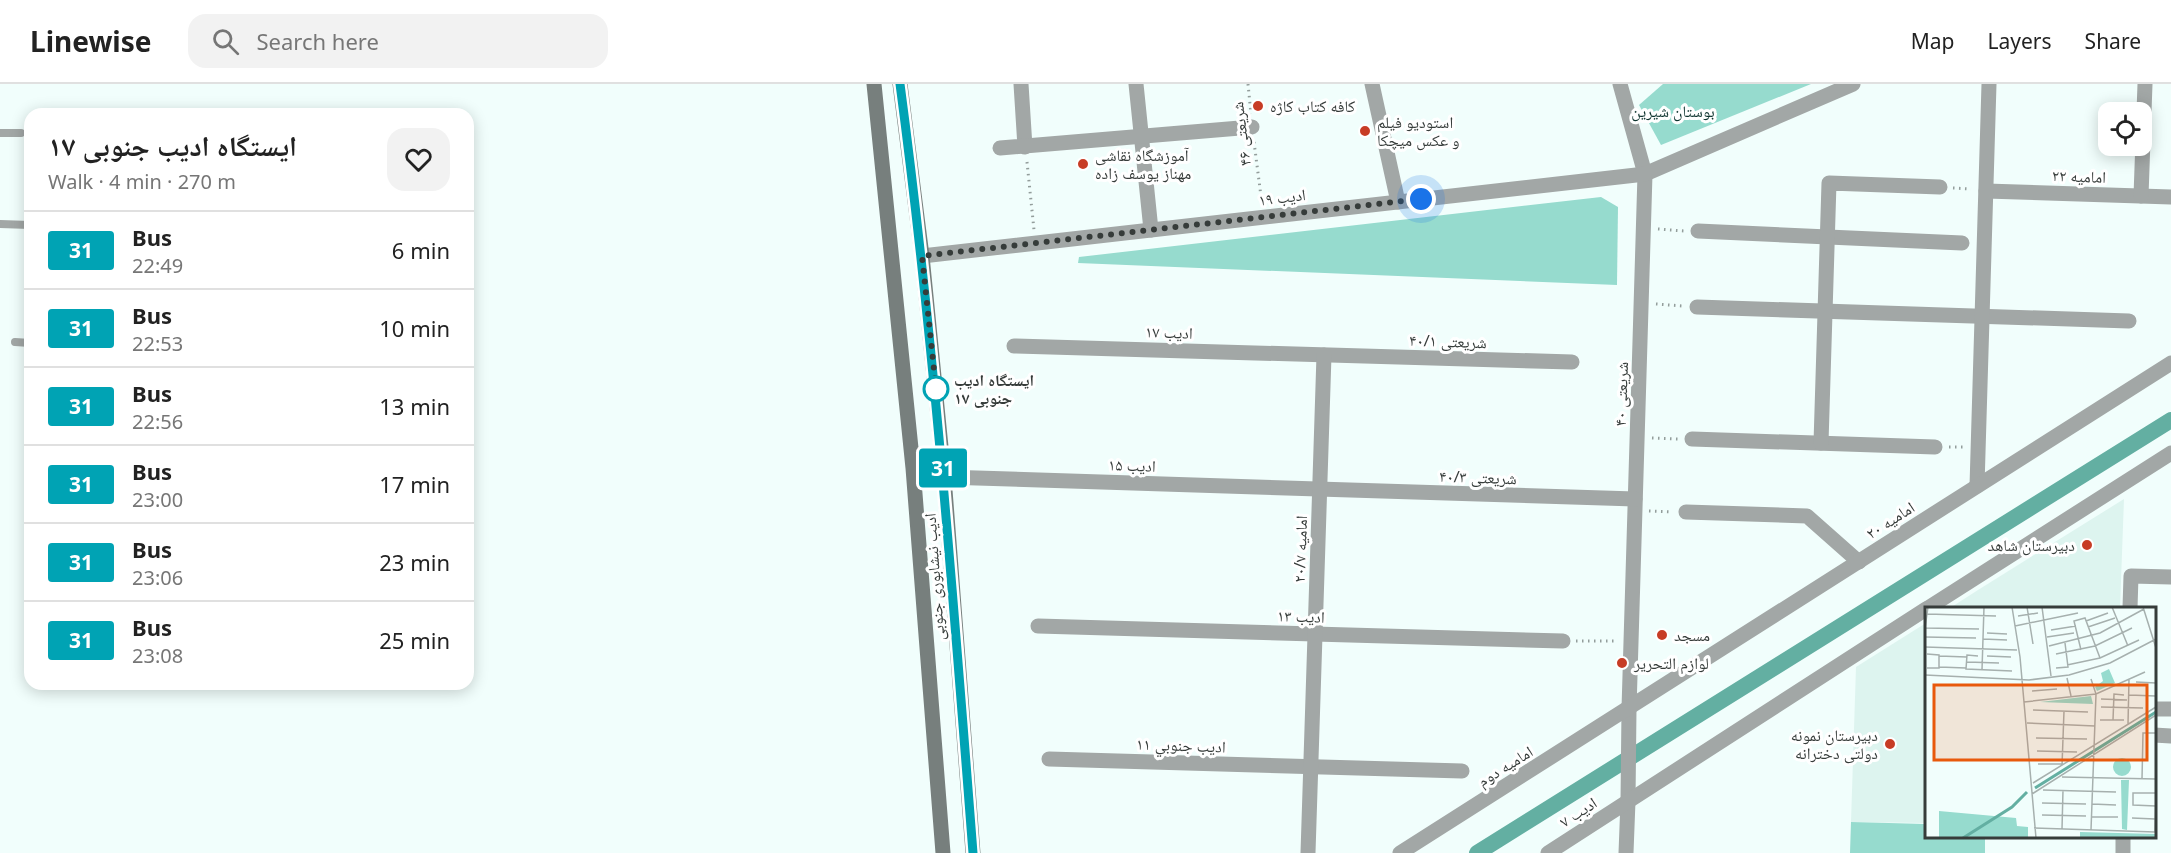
<!DOCTYPE html>
<meta charset="utf-8">
<style>
:root{--surface:#fff;--page:#f2f2f2;--text:#222;--muted:#767676;--line:#e0e0e0}
body{margin:0;font-family:"Noto Sans","Noto Naskh Arabic",sans-serif;background:var(--page);color:var(--text);height:100vh;display:flex;flex-direction:column;font-size:22px;white-space:nowrap}
*{box-sizing:border-box;margin:0}
p{font-size:20px;color:var(--muted)}
.icon{flex:none;width:33px;height:33px;fill:none;stroke:currentColor;stroke-width:2;stroke-linecap:round;stroke-linejoin:round}
.map{position:relative;flex:1;overflow:hidden}
.sheet{position:absolute;left:24px;top:24px;width:450px;height:582px;display:flex;flex-direction:column;background:var(--surface);border-radius:18px;box-shadow:0 3px 15px #0003}
.sheet>*{flex:none}
.badge{padding:0 12px;border-radius:4px;font-size:21px;line-height:39px}
.fabs{position:absolute;left:2098px;top:18px;display:grid;gap:12px}
.fabs a{display:grid;place-items:center;width:54px;height:54px;border-radius:12px;background:var(--surface);box-shadow:0 3px 15px #0003;font-size:30px}
.you{position:absolute;width:30px;height:30px;margin:-15px;border:4px solid #fff;border-radius:50%;background:#1a73e8;box-shadow:0 0 0 9px #1a73e833}
.map>.badge{position:absolute;translate:-50% -50%;box-shadow:0 0 0 3px #fff}
.round{display:grid;place-items:center;flex:none;width:63px;height:63px;border-radius:18px;background:var(--page)}
.summary{display:flex;align-items:center;justify-content:space-between;height:102px;padding:0 24px}
h1{font-size:28px;font-weight:700;line-height:45px}
ul{padding:0;list-style:none}
li{display:flex;align-items:center;gap:18px;height:78px;padding:0 24px;border-top:2px solid var(--line)}
li div{flex:1}
li b{display:block;font-size:22px}
li em{font-style:normal}
li .badge{min-width:66px;font-weight:700;text-align:center}
header{display:flex;align-items:center;gap:36px;box-sizing:border-box;height:84px;padding:0 30px;background:var(--surface);border-bottom:2px solid var(--line)}
header strong{font-size:28px}
nav{display:flex;gap:33px;margin-inline-start:auto;font-size:21px}
.search{width:420px;height:54px;background:var(--page);display:flex;align-items:center;gap:15px;box-sizing:border-box;padding:0 21px;border-radius:18px;color:var(--muted);font-size:22px}
.map>svg:first-child{display:block}
.built{fill:#ddf4ef}
.green{fill:#96dbce}
.lines{fill:none;stroke-linecap:round;stroke-linejoin:round}
.canal{stroke:#63afa2;stroke-width:16}
.path{stroke:#939d9b;stroke-width:3;stroke-dasharray:1.5 4.5;stroke-linecap:butt}
.service{stroke:#a2a7a6;stroke-width:8}
.minor{stroke:#a2a7a6;stroke-width:15}
.tertiary{stroke:#a2a7a6;stroke-width:15}
.secondary{stroke:#777f7d;stroke-width:15}
.line-casing{stroke:#fff;stroke-width:14}
.line{stroke:#00a3b4;stroke-width:9}
.walk{stroke:#363c3a;stroke-width:6;stroke-dasharray:0 10.8}
.poi-dot{fill:#c73c25;stroke:#fff;stroke-width:2}
.stop-dot{fill:#fff;stroke:#00a3b4;stroke-width:3}
.labels{text-anchor:middle;stroke-width:6;stroke-linejoin:round;paint-order:stroke}
.poi-label{font-size:16px;fill:#363c3a;stroke:#fff;text-anchor:start}
.park-label{font-size:16px;fill:#0c322d;stroke:#fff}
.street-label{font-size:16px;fill:#363c3a;stroke:#fff}
.stop-label{font-size:16px;font-weight:bold;fill:#363c3a;stroke:#fff;text-anchor:start}
.inset-river{fill:none;stroke:#63afa2;stroke-width:3}
.inset-road{fill:none;stroke:#a6b0ae;stroke-width:1.5}
.view{fill:#e8590c;fill-opacity:0.15;stroke:#e8590c;stroke-width:3}
.inset-edge{fill:none;stroke:#363c3a;stroke-width:3}
</style>
<header>
<strong>Linewise</strong>
<div class="search"><svg class="icon" aria-label="search" viewBox="0 0 24 24"><circle cx="10" cy="10" r="6"/><path d="M15 15l6 6"/></svg>Search here</div>
<nav><a>Map</a><a>Layers</a><a>Share</a></nav>
</header>
<div class="map">
<svg width="2171" height="769" viewBox="0 0 2171 769">
<rect width="100%" height="100%" fill="#f1fefc"/>
<g class="built">
<path d="M 2124,415 L 2120,524 L 1950,524 L 1978,506 Z"/>
<path d="M 1926,539 L 1926,739 L 1851,738 L 1856,583 Z"/>
</g>
<g class="green">
<path d="M 1663,0 L 1811,0 L 1661,61 L 1639,21 Z"/>
<path d="M 1601,113 L 1618,123 L 1617,201 L 1078,179 L 1079,173 Z"/>
<path d="M 1851,738 L 1926,740 L 1926,752 L 1985,753 L 1985,769 L 1850,769 Z"/>
</g>
<g class="lines">
<path class="canal" d="M 1477,769 L 2171,336"/>
<g class="path">
<path d="M 1248,0 L 1251,30"/>
<path d="M 1254,58 L 1262,120"/>
<path d="M 1027,78 L 1034,146"/>
<path d="M 1953,104 L 1971,105"/>
<path d="M 1658,145 L 1684,147"/>
<path d="M 1656,220 L 1683,222"/>
<path d="M 1652,354 L 1679,355"/>
<path d="M 1949,363 L 1963,363"/>
<path d="M 1649,427 L 1672,428"/>
<path d="M 1576,557 L 1617,557"/>
</g>
<g class="service">
<path d="M 0,49 L 21,49"/>
<path d="M 0,140 L 30,141"/>
<path d="M 15,258 L 30,259"/>
</g>
<g class="minor">
<path d="M 1021,0 L 1025,63"/>
<path d="M 1136,0 L 1151,146"/>
<path d="M 1372,0 L 1398,118"/>
<path d="M 1620,0 L 1645,90 L 1629,625"/>
<path d="M 1000,64 L 1252,43"/>
<path d="M 1986,107 L 2171,113"/>
<path d="M 2141,112 L 2145,0"/>
<path d="M 1698,147 L 1962,159"/>
<path d="M 922,172 L 1645,90 L 1853,0"/>
<path d="M 1697,223 L 2129,237"/>
<path d="M 1014,262 L 1572,278"/>
<path d="M 1692,355 L 1935,363"/>
<path d="M 1821,359 L 1829,99 L 1940,103"/>
<path d="M 944,393 L 1635,415"/>
<path d="M 1977,402 L 1989,0"/>
<path d="M 1686,428 L 1807,432 L 1859,478"/>
<path d="M 2130,524 L 2131,492 L 2171,493"/>
<path d="M 1038,542 L 1563,557"/>
<path d="M 2154,625 L 2171,625"/>
<path d="M 2154,651 L 2171,652"/>
<path d="M 1049,675 L 1462,687"/>
<path d="M 1308,769 L 1324,271"/>
<path d="M 1626,769 L 1628,717"/>
<path d="M 2123,769 L 2123,752"/>
</g>
<g class="tertiary">
<path d="M 1928,524 L 2171,369"/>
<path d="M 1628,717 L 1629,625"/>
<path d="M 1400,769 L 2171,279"/>
<path d="M 1548,769 L 1926,525"/>
</g>
<g class="secondary">
<path d="M 874,0 L 913,384 L 943,769"/>
<path d="M 900,0 L 922,172 L 944,393 L 973,769"/>
</g>
</g>
<g class="lines">
<g class="line-casing">
<path id="line" d="M 900,0 C 934,256 953,512 973,769"/>
</g>
<use href="#line" class="line"/>
<path class="walk" d="M 936,305 L 922,172 L 1421,115"/>
</g>
<g class="poi-dot">
<circle cx="1258" cy="22" r="6"/>
<circle cx="1365" cy="47" r="6"/>
<circle cx="1083" cy="80" r="6"/>
<circle cx="2087" cy="461" r="6"/>
<circle cx="1662" cy="551" r="6"/>
<circle cx="1622" cy="579" r="6"/>
<circle cx="1890" cy="660" r="6"/>
</g>
<circle class="stop-dot" cx="936" cy="305" r="12"/>
<g class="labels">
<g class="poi-label">
<text x="1270" y="28">کافه کتاب کاژه</text>
<text x="1377" y="44">استودیو فیلم<tspan x="1377" dy="18">و عکس میچکا</tspan></text>
<text x="1095" y="77">آموزشگاه نقاشی<tspan x="1095" dy="18">مهناز یوسف زاده</tspan></text>
<text x="2075" y="467" text-anchor="end">دبیرستان شاهد</text>
<text x="1674" y="557">مسجد</text>
<text x="1634" y="585">لوازم التحریر</text>
<text x="1878" y="657" text-anchor="end">دبیرستان نمونه<tspan x="1878" dy="18">دولتی دخترانه</tspan></text>
</g>
<g class="park-label">
<text x="1673" y="33">بوستان شیرین</text>
</g>
<g class="street-label">
<text transform="translate(1241 50) rotate(-97)" y="6">شریعتی ۴۶</text>
<text transform="translate(2079 92) rotate(2)" y="6">امامیه ۲۲</text>
<text transform="translate(1282 113) rotate(-7)" y="6">ادیب ۱۹</text>
<text transform="translate(1169 248) rotate(2)" y="6">ادیب ۱۷</text>
<text transform="translate(1448 257) rotate(2)" y="6">شریعتی ۴۰/۱</text>
<text transform="translate(1621 310) rotate(-88)" y="6">شریعتی ۴۰</text>
<text transform="translate(1132 381) rotate(2)" y="6">ادیب ۱۵</text>
<text transform="translate(1478 393) rotate(2)" y="6">شریعتی ۴۰/۳</text>
<text transform="translate(1890 436) rotate(-33)" y="6">امامیه ۲۰</text>
<text transform="translate(1300 465) rotate(-88)" y="6">امامیه ۲۰/۷</text>
<text transform="translate(934 493) rotate(-94)" y="6">ادیب نیشابوری جنوبی</text>
<text transform="translate(1301 532) rotate(2)" y="6">ادیب ۱۳</text>
<text transform="translate(1181 661) rotate(2)" y="6">ادیب جنوبي ١١</text>
<text transform="translate(1505 682) rotate(-32)" y="6">امامیه دوم</text>
<text transform="translate(1578 728) rotate(-33)" y="6">ادیب ۷</text>
</g>
<g class="stop-label">
<text x="954" y="302">ایستگاه ادیب<tspan x="954" dy="18">جنوبی ۱۷</tspan></text>
</g>
</g>
<g transform="translate(1925 523)">
<rect width="231" height="231" fill="#f1fefc"/>
<path d="M 184,62 L 190,76 L 172,84 L 170,80 L 178,74 L 176,66 ZM 166,89 L 168,97 L 115,95 ZM188 160a9 9 0 1 1 18 0a9 9 0 1 1-18 0ZM 196,173 L 204,173 L 202,223 L 197,222 ZM 14,204 L 91,211 L 92,219 L 103,220 L 103,231 L 14,231 ZM 155,225 L 231,227 L 231,231 L 155,231 Z" fill="#96dbce"/>
<path class="inset-river" d="M 110,181 L 231,105M 38,231 L 87,200 L 102,185"/>
<path class="inset-road" d="M 87,0 L 95,50 L 111,231M 102,0 L 108,37M 117,0 L 126,69M 187,0 L 203,39M 218,0 L 231,41M 2,7 L 71,9M 93,9 L 113,6M 161,14 L 183,6M 90,19 L 153,6M 163,20 L 190,11M 0,21 L 54,22M 0,21 L 3,0M 126,23 L 151,19M 62,26 L 82,27M 0,30 L 51,31M 122,30 L 149,26M 58,32 L 82,33M 124,39 L 175,26 L 219,2M 0,40 L 92,43M 156,43 L 149,14 L 160,11 L 175,51M 131,47 L 170,39 L 207,21M 14,49 L 42,50M 53,49 L 42,48 L 41,62 L 87,64M 62,49 L 86,50M 42,55 L 74,56M 142,58 L 175,51 L 214,33M 14,60 L 41,61M 2,61 L 14,61 L 14,48 L 2,47M 131,61 L 143,60 L 140,36M 57,63 L 59,0M 0,68 L 104,73 L 144,68 L 185,56 L 231,32M 142,71 L 146,89M 211,75 L 231,76M 107,84 L 132,82M 204,88 L 231,89M 176,92 L 202,93M 99,95 L 171,87 L 220,65M 176,100 L 218,101M 108,103 L 163,105M 175,113 L 199,113M 188,113 L 189,87 L 199,88M 102,116 L 170,119M 203,117 L 204,72M 111,131 L 162,132M 112,144 L 152,145M 113,157 L 137,157M 137,159 L 139,104M 137,170 L 231,172M 217,172 L 218,126 L 231,126M 108,176 L 231,100M 118,183 L 191,185M 231,186 L 208,186 L 208,198 L 231,199M 107,187 L 231,108M 117,196 L 161,197M 167,197 L 191,198M 117,208 L 161,209M 167,210 L 193,210M 207,211 L 230,212M 109,221 L 230,225 L 231,189M 137,222 L 138,183M 166,223 L 171,87 L 166,72"/>
<path class="view" d="M 9,78 L 222,78 L 222,153 L 9,153 Z"/>
<rect width="231" height="231" class="inset-edge"/>
</g>
</svg>
<div class="fabs">
<a><svg class="icon" aria-label="locate" viewBox="0 0 24 24"><circle cx="12" cy="12" r="6"/><path d="M12 2v4M12 18v4M2 12h4M18 12h4"/></svg></a>
</div>
<div class="you" style="left:1421px;top:115px"></div>
<b class="badge" style="left:943px;top:384px;background:#00a3b4;color:#fff">31</b>
<section class="sheet">
<div class="summary"><div><h1>ایستگاه ادیب جنوبی ۱۷</h1><p>Walk · 4 min · 270 m</p></div><a class="round"><svg class="icon" aria-label="heart" viewBox="0 0 24 24"><path d="M12 20l-8-8c-3-5 5-10 8-4 3-6 11-1 8 4z"/></svg></a></div>
<ul>
<li><span class="badge" style="background:#00a3b4;color:#fff">31</span><div><b>Bus</b><p>22:49</p></div><em>6 min</em></li>
<li><span class="badge" style="background:#00a3b4;color:#fff">31</span><div><b>Bus</b><p>22:53</p></div><em>10 min</em></li>
<li><span class="badge" style="background:#00a3b4;color:#fff">31</span><div><b>Bus</b><p>22:56</p></div><em>13 min</em></li>
<li><span class="badge" style="background:#00a3b4;color:#fff">31</span><div><b>Bus</b><p>23:00</p></div><em>17 min</em></li>
<li><span class="badge" style="background:#00a3b4;color:#fff">31</span><div><b>Bus</b><p>23:06</p></div><em>23 min</em></li>
<li><span class="badge" style="background:#00a3b4;color:#fff">31</span><div><b>Bus</b><p>23:08</p></div><em>25 min</em></li>
</ul>
</section>
</div>
